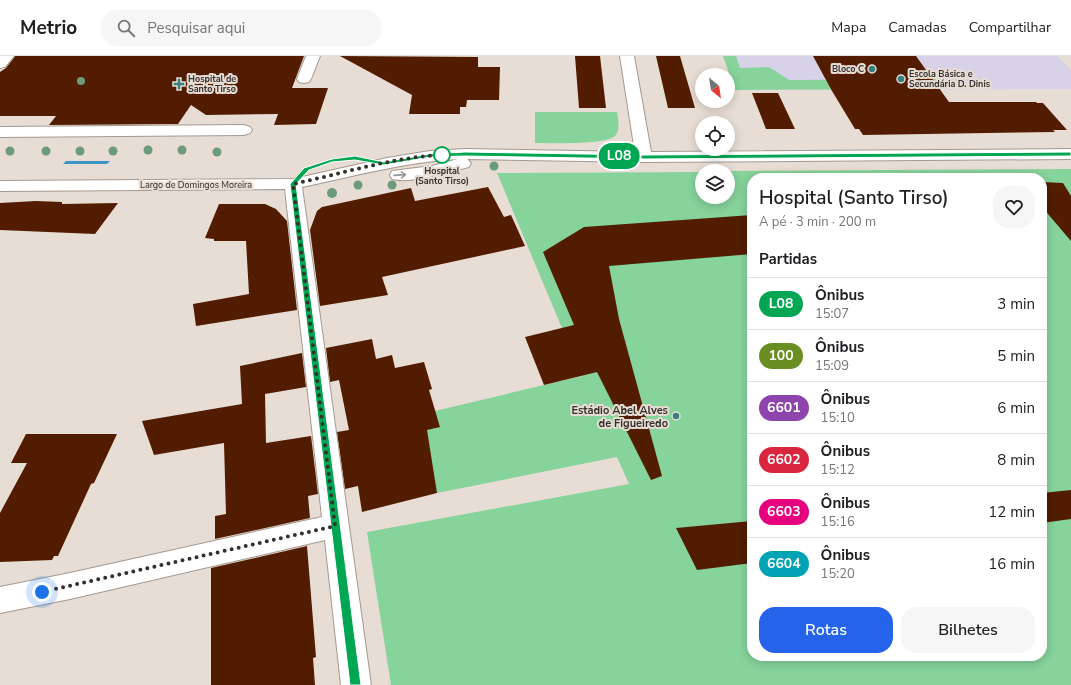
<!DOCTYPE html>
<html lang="pt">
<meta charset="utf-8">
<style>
:root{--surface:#fff;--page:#f6f6f6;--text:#202124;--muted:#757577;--line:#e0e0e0;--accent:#2563eb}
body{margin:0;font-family:"Nunito Sans",sans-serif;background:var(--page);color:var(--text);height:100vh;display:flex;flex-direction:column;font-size:15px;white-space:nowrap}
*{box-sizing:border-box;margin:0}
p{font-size:13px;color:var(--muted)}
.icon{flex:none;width:22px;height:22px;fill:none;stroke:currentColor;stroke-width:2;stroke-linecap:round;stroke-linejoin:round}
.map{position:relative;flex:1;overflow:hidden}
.drawer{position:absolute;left:747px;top:117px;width:300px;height:488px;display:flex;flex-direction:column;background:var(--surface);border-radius:16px;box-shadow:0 2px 10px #0003}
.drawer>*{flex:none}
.badge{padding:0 8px;border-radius:13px;font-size:14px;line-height:26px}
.needle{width:26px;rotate:150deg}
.tools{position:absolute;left:695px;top:12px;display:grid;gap:8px}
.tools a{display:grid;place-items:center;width:40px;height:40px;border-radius:50%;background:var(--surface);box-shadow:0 2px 10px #0003;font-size:20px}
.you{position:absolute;width:20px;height:20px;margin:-10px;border:3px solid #fff;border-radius:50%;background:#1a73e8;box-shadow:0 0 0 6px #1a73e833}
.map>.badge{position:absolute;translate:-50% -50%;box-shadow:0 0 0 2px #fff}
h2{padding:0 12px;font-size:15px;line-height:36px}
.round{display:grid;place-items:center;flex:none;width:42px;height:42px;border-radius:16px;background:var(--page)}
.overview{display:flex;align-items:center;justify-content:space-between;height:68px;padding:0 12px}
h1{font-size:19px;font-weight:600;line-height:30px}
.primary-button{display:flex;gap:8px;margin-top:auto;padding:8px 12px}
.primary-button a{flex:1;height:46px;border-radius:16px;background:var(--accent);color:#fff;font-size:16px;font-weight:600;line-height:46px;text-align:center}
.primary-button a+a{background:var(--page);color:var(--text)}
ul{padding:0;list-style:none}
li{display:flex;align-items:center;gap:12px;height:52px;padding:0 12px;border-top:1px solid var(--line)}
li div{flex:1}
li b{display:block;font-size:15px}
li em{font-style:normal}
li .badge{min-width:44px;font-weight:700;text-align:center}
header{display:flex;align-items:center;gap:24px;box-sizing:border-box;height:56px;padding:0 20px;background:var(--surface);border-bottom:1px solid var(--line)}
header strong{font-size:19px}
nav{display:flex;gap:22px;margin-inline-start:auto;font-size:14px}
.search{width:280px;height:36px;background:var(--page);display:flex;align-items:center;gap:10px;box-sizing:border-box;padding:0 14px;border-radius:16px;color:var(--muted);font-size:15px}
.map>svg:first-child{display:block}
.education{fill:#d7d2e8}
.green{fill:#86d39b;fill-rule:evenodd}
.water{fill:#3a94c6}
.building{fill:#521c00}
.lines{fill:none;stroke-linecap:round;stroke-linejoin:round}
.minor-casing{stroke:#a49990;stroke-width:2}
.minor{fill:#fff;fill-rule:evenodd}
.tree{fill:#6c9b7b}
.oneway{stroke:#9a9896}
.line{fill:#00a651;stroke:#fff}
.walk{stroke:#34302c;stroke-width:4;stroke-dasharray:0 7.2}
.poi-dot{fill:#37807f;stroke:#e8ddd4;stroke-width:1.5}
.stop-dot{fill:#fff;stroke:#00a651;stroke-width:2}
.labels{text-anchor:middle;stroke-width:4;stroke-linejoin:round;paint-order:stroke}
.far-poi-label{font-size:9px;font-weight:bold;fill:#34302c;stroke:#e8ddd4;text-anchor:start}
.far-stop-label{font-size:9px;font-weight:bold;fill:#34302c;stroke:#e8ddd4}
.far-street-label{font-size:9px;fill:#34302c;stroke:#e8ddd4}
.poi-label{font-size:11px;font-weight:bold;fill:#34302c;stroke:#e8ddd4;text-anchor:end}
</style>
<header>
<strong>Metrio</strong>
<div class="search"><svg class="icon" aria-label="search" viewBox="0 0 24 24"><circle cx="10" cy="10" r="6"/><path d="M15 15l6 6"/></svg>Pesquisar aqui</div>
<nav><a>Mapa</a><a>Camadas</a><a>Compartilhar</a></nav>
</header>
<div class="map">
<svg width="1071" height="629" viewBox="0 0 1071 629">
<rect width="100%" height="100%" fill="#e8ddd4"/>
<path class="education" d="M 723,0 L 1057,0 L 1071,14 L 1071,33 L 735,34 Z"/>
<g class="green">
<path d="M 723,0 L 736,0 L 740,12 L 769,11 L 789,24 L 941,23 L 948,33 L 735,34 Z"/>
<path d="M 535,56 L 617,56 C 618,63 621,74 615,80 C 605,89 551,87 535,87 Z"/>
<path d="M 1071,113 L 1071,629 L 391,629 L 367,476 L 629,428 L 617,401 L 437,437 L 391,366 L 440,370 L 435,355 L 582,320 L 497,117 L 702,116 L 702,141 L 728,141 L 728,115 ZM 752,122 L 1042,122 L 1042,600 L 752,600 Z"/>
</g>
<path class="water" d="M 66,105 L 110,105 L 107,108 L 63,108 Z"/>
<g class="building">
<path d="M 15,0 L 304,0 L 292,32 L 328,32 L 316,68 L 274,69 L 278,58 L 206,59 L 191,49 L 178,68 L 49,69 L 56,60 L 0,60 L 0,16 L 6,12 Z"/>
<path d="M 340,0 L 478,1 L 478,11 L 500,11 L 499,44 L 467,44 L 466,51 L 460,51 L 460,58 L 409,58 L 412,39 Z"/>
<path d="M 575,0 L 600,0 L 606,52 L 579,52 Z"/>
<path d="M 656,0 L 680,0 L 695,52 L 668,52 Z"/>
<path d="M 813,0 L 916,0 L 949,46 L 1036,46 L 1037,47 L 1043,47 L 1067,74 L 1053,74 L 1055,76 L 863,79 L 859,73 L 855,73 L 832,35 Z"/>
<path d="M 752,37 L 778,37 L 795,73 L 766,73 Z"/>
<path d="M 1042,126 L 1063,127 L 1071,140 L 1071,185 L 1042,151 Z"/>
<path d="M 488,131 L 504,161 L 511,159 L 525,190 L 382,221 L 388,239 L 320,250 L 310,174 L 317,155 L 322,151 L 411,132 L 415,145 Z"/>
<path d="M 36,145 L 62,146 L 62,148 L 118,147 L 95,178 L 0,174 L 0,147 Z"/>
<path d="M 219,148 L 265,148 L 276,153 L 287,165 L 297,254 L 196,270 L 193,248 L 249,238 L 246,185 L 214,185 L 214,183 L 205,182 Z"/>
<path d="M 752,159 L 752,198 L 609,210 L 619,263 L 662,420 L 651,424 L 597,316 L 544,329 L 525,281 L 574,269 L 543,196 L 584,171 Z"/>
<path d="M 372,283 L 376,303 L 392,299 L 395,312 L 424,306 L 432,333 L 429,334 L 440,371 L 427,374 L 437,437 L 362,456 L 358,430 L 345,433 L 337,376 L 349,374 L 339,324 L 330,326 L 326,292 Z"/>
<path d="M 302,297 L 306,331 L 265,338 L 266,387 L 311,380 L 318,438 L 308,440 L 310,462 L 215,483 L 215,460 L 226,458 L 224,387 L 154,399 L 142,365 L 242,348 L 240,310 Z"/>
<path d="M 26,378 L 117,378 L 94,427 L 91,428 L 58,500 L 54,500 L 52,504 L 0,506 L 0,457 L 27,407 L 11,407 Z"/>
<path d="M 1071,434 L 1071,463 L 1042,467 L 1042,437 Z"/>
<path d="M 752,465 L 752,507 L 697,514 L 676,472 Z"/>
<path d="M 307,490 L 316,601 L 313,602 L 315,629 L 211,629 L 211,512 Z"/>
</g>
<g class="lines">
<g class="minor-casing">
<g id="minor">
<path d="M 0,0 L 14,0 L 5,11 L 0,12 Z"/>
<path d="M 306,0 L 320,0 L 311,23 L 309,26 L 304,27 L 299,26 L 297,23 Z"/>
<path d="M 620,0 L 634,0 L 651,96 L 1071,93 L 1071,103 L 644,106 L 467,103 L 471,107 L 469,111 C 448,116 412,128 392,123 L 390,119 L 392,115 L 432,110 L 458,103 C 405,106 354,120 302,131 L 371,629 L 341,629 L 325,484 L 70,543 L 0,557 L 0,531 L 70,517 L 322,461 L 285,133 L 0,135 L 0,125 L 293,123 L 387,102 L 430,95 L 465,93 L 635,96 Z"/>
<path d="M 244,69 L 250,71 L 252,74 L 250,77 L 244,79 L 0,81 L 0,71 Z"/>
</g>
</g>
<use href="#minor" class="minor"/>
</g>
<g class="tree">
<circle cx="81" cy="25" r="4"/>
<circle cx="148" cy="94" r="4.5"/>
<circle cx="182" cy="94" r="4.5"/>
<circle cx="10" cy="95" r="4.5"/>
<circle cx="46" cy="95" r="4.5"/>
<circle cx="80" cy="95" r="4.5"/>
<circle cx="113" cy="95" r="4.5"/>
<circle cx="217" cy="96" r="4.5"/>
<circle cx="494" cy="110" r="4.5"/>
<circle cx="358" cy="129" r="4.5"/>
<circle cx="392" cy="129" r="4.5"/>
<circle cx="332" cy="137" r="5"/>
</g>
<defs><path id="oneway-shaft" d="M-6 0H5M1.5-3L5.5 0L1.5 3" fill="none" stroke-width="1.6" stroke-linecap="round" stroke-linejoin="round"/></defs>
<use class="oneway" href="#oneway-shaft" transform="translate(400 119) rotate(-4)"/>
<path class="line" d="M 465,96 L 644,99 L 1071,96 L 1071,100 L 644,103 L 465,100 L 430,101 L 384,109 L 355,104 L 332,106 L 309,114 L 296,128 L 361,629 L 350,629 L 290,128 L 304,112 L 332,103 L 355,100 L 384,106 L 430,98 Z"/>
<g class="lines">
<path class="walk" d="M 42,536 L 335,470 L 293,128 C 341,118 393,101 442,99"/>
</g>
<g class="poi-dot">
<circle cx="872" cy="13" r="4"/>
<circle cx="901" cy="23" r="4"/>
<path d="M177 22h4v4h4v4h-4v4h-4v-4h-4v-4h4z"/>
<circle cx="676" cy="360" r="4"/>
</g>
<circle class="stop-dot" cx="442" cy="99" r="8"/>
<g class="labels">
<g class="far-poi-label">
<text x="864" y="16" text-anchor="end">Bloco C</text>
<text x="909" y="21">Escola Básica e<tspan x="909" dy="10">Secundária D. Dinis</tspan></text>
<text x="188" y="26">Hospital de<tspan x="188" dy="10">Santo Tirso</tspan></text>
</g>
<g class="far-stop-label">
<text x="442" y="118">Hospital<tspan x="442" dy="10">(Santo Tirso)</tspan></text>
</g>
<g class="far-street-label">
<text x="196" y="132">Largo de Domingos Moreira</text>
</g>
<g class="poi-label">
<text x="668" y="358">Estádio Abel Alves<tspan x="668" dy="13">de Figueiredo</tspan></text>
</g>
</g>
</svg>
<div class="tools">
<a><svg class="needle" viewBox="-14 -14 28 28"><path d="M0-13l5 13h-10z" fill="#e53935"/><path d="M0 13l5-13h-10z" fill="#757577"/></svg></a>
<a><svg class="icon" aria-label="locate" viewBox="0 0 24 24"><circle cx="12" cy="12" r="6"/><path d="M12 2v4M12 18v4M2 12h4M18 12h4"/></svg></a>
<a><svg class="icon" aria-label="layers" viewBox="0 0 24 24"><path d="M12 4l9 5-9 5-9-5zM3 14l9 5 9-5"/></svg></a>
</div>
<div class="you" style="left:42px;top:536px"></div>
<b class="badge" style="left:619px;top:100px;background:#00a651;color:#fff">L08</b>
<section class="drawer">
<div class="overview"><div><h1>Hospital (Santo Tirso)</h1><p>A pé · 3 min · 200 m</p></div><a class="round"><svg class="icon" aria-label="heart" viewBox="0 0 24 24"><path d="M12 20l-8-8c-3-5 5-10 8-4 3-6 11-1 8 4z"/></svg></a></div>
<h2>Partidas</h2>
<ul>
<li><span class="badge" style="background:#00a651;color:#fff">L08</span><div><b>Ônibus</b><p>15:07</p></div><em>3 min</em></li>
<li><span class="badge" style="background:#6b8e23;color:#fff">100</span><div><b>Ônibus</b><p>15:09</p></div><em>5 min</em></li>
<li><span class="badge" style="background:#8e44ad;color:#fff">6601</span><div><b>Ônibus</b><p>15:10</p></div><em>6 min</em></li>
<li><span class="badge" style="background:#d7263d;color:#fff">6602</span><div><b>Ônibus</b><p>15:12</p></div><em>8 min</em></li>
<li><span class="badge" style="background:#e6007e;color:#fff">6603</span><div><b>Ônibus</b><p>15:16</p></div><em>12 min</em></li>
<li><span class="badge" style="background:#00a3b4;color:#fff">6604</span><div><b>Ônibus</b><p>15:20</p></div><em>16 min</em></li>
</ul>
<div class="primary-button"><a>Rotas</a><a>Bilhetes</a></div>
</section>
</div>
